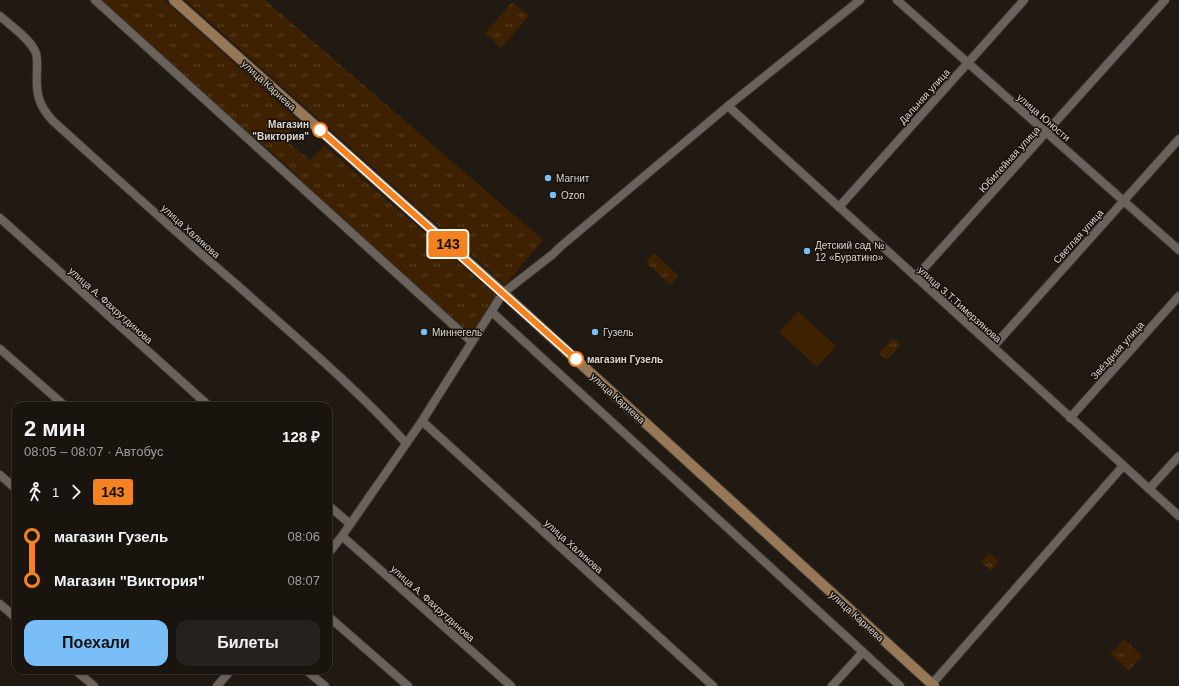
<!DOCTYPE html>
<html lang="ru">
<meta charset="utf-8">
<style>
:root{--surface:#19140e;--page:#26211c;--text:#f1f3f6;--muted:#9f9e9e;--line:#37332e;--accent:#7abef8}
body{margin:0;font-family:Helvetica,sans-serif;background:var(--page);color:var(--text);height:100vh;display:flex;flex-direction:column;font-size:15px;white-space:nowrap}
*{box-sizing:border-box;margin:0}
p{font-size:13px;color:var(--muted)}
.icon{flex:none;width:22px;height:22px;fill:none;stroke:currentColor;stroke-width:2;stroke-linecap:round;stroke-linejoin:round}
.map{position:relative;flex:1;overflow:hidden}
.details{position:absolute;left:12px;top:402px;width:320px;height:272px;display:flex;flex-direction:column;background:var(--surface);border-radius:12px;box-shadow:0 1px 3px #0004,0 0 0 1px var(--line)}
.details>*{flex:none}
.badge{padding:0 8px;border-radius:3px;font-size:14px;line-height:26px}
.map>.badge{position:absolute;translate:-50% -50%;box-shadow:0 0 0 2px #fff}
.legs{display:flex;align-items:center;gap:6px;height:44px;padding:0 12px;font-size:13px}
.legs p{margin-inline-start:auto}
.summary{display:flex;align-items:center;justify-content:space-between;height:68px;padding:0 12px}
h1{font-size:22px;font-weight:700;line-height:30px}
.button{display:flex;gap:8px;margin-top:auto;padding:8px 12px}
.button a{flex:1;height:46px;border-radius:12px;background:var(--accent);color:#111;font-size:16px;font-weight:700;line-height:46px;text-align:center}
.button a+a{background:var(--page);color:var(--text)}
ul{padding:0 12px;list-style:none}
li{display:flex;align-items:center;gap:14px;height:44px;font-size:15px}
li i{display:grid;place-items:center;width:6px;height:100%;margin:0 5px;background:currentColor}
li i::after{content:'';width:10px;height:10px;margin:-5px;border:3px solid;border-radius:50%;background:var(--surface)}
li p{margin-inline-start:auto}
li:first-child i{background:linear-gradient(#0000 50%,currentColor 0)}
li:last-child i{background:linear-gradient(currentColor 50%,#0000 0)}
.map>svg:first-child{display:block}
.grass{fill:url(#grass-tufts)}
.pitch{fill:#3d2100}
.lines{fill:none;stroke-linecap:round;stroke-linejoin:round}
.minor-casing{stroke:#383330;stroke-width:10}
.secondary-casing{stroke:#383330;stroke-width:12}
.minor{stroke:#6b635b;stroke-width:8}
.secondary{stroke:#967756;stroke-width:10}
.line-1-casing{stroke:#fff;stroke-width:9}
.line-1{stroke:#f58220;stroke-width:6}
.stop-1-dot{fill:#fff;stroke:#f58220;stroke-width:2}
.poi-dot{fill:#7abef8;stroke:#17110a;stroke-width:1.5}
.labels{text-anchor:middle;stroke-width:3;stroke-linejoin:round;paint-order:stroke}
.street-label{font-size:10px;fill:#dcd7d2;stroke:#17110a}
.stop-label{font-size:10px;font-weight:bold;fill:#dcd7d2;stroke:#17110a;text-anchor:end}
.poi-label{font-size:10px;fill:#dcd7d2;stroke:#17110a;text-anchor:start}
</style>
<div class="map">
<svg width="1179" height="686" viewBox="0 0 1179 686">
<defs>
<pattern id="grass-tufts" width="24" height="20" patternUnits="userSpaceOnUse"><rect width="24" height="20" fill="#3d2100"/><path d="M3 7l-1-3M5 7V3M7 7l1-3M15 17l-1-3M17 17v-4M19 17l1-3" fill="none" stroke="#584024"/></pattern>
</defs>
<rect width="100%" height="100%" fill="#211a13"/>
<g class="grass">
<path d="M 99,0 L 164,0 L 299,121 L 284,139 L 310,160 L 324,145 L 496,295 L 472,335 L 312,191 L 283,162 L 215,104 Z"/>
<path d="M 185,0 L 265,0 L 543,240 L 505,285 Z"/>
<path d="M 512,2 L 529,16 L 501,48 L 485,33 Z"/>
<path d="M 654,253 L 679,276 L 670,285 L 646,262 Z"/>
<path d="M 893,338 L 901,345 L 887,360 L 879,353 Z"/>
<path d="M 989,552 L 999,562 L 991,571 L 981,562 Z"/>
<path d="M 1124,639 L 1142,656 L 1129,671 L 1110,654 Z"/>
</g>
<path class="pitch" d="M 798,311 L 836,346 L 817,367 L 779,332 Z"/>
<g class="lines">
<g class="minor-casing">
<g id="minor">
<path d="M 95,0 L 472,342"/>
<path d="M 897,0 L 1179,250"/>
<path d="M 0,16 C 11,26 29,38 35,51 C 38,57 37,63 37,70 C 36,92 37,104 53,121 C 114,176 174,231 236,284 C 294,336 353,385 406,443"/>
<path d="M 728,106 L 1179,516"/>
<path d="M 839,207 L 1024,0"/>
<path d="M 0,218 L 209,406"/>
<path d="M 916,277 L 1165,0"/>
<path d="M 492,312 L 900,686"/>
<path d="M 993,347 L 1179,139"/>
<path d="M 0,349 L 65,406"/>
<path d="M 1070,418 L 1179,296"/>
<path d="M 422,421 L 713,686"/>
<path d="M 0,475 L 16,489"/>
<path d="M 1149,489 L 1179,456"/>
<path d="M 328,505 L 350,524"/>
<path d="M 342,536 L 511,686"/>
<path d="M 328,554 L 342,536 L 422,421 L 503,293 L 553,254 L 560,247 L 728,106 L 860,0"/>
<path d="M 0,604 L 16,618"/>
<path d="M 328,616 L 408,686"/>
<path d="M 75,670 L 94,686"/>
<path d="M 306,670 L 325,686"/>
<path d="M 932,684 L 1123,466"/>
<path d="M 217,686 L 231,670"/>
<path d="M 832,686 L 863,652"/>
</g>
</g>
<g class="secondary-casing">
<path id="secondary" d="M 174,0 L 503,293 L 934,686"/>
</g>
<use href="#minor" class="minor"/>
<use href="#secondary" class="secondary"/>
</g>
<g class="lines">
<g class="line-1-casing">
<path id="line-1" d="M 320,130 L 576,359"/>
</g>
<use href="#line-1" class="line-1"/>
</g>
<g class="stop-1-dot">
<circle cx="320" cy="130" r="7"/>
<circle cx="576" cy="359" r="7"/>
</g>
<g class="poi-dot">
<circle cx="548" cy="178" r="4"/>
<circle cx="553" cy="195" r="4"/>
<circle cx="807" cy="251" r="4"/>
<circle cx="424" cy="332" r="4"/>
<circle cx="595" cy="332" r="4"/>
</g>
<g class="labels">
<g class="street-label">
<text transform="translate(269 85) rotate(42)" y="4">улица Кариева</text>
<text transform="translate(924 96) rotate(-48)" y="4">Дальняя улица</text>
<text transform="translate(1044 117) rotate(41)" y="4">улица Юности</text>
<text transform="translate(1009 159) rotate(-48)" y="4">Юбилейная улица</text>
<text transform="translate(191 231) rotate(42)" y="4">улица Халикова</text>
<text transform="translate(1078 236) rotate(-48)" y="4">Светлая улица</text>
<text transform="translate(960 304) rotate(42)" y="4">улица З.Т.Тимерзянова</text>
<text transform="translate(111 305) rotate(42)" y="4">улица А. Фахрутдинова</text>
<text transform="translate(1117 350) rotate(-48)" y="4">Звёздная улица</text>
<text transform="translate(618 398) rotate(42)" y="4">улица Кариева</text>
<text transform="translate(574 546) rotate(42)" y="4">улица Халикова</text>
<text transform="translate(433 603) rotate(42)" y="4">улица А. Фахрутдинова</text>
<text transform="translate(857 616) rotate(42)" y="4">улица Кариева</text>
</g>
<g class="stop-label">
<text x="309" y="128">Магазин<tspan x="309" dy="12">"Виктория"</tspan></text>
<text x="587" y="363" text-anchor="start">магазин Гузель</text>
</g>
<g class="poi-label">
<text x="556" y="182">Магнит</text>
<text x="561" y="199">Ozon</text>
<text x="815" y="249">Детский сад №<tspan x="815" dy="12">12 «Буратино»</tspan></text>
<text x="432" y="336">Миннегель</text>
<text x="603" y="336">Гузель</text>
</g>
</g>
</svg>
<b class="badge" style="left:448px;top:244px;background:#f58220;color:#111">143</b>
<section class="details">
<div class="summary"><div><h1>2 мин</h1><p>08:05 – 08:07 · Автобус</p></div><b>128 ₽</b></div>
<div class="legs"><svg class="icon" aria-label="walk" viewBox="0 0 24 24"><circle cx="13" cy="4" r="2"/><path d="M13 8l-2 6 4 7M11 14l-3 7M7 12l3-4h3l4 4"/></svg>1<svg class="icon" aria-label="forward" viewBox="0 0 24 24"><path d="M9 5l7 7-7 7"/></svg><b class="badge" style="background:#f58220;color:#111">143</b></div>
<ul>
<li><i style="color:#f58220"></i><b>магазин Гузель</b><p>08:06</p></li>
<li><i style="color:#f58220"></i><b>Магазин &quot;Виктория&quot;</b><p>08:07</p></li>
</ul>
<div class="button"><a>Поехали</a><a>Билеты</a></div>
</section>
</div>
